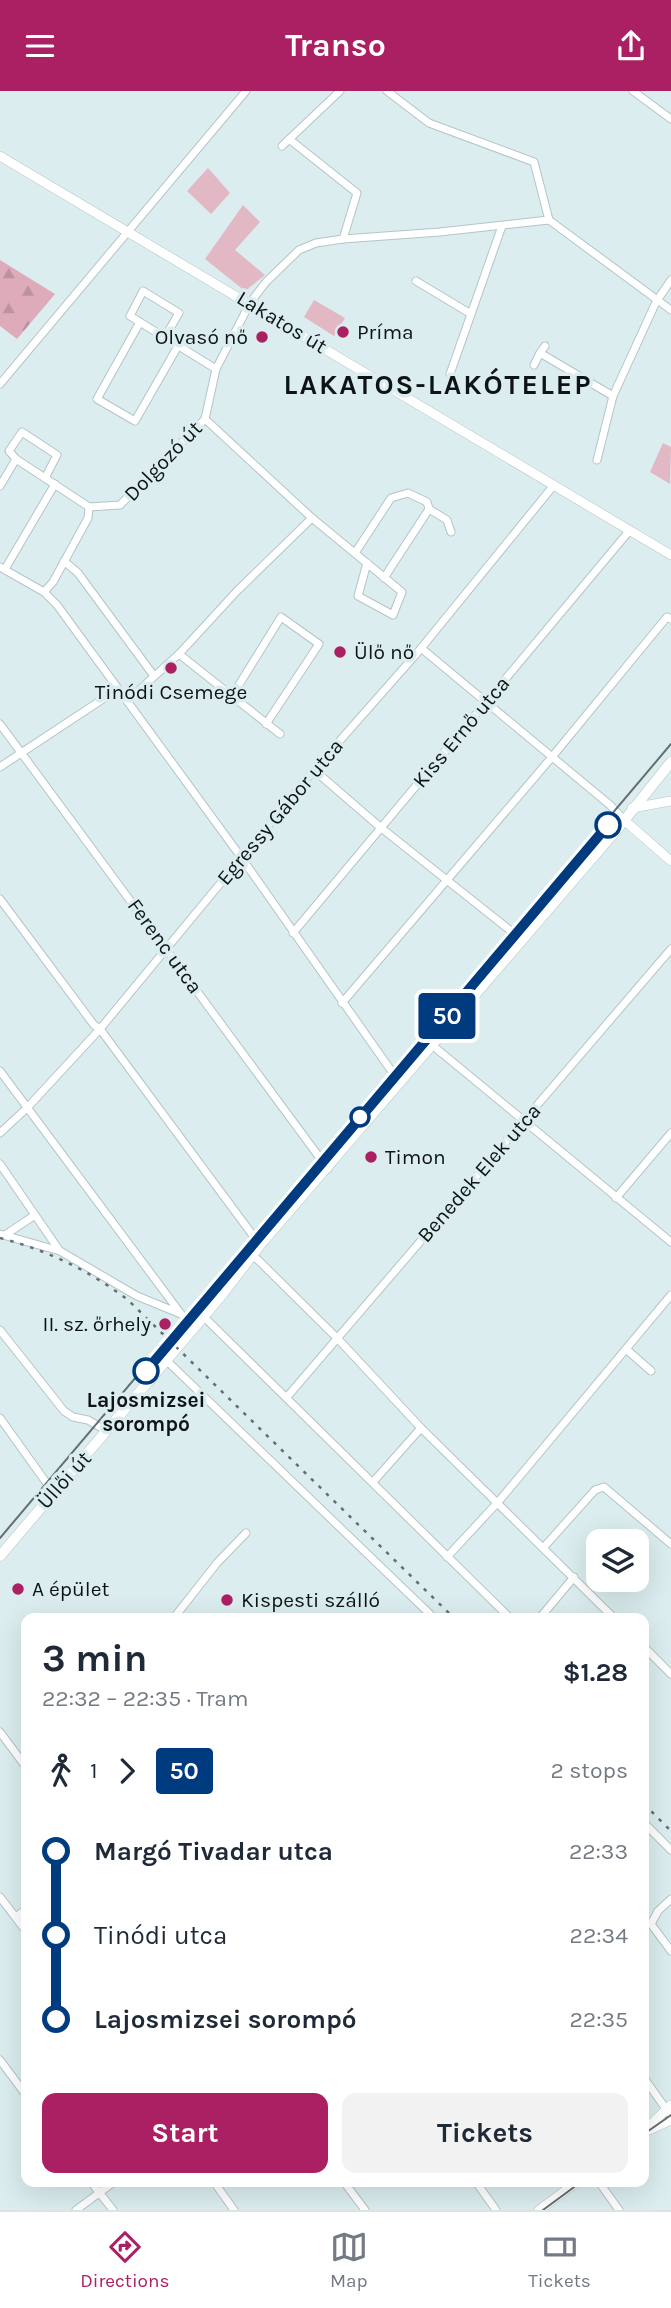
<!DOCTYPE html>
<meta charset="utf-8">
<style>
:root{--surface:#fff;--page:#f2f2f3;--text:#1f2937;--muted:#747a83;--line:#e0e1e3;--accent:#ab2062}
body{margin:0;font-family:Karla,sans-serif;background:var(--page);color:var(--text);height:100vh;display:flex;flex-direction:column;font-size:26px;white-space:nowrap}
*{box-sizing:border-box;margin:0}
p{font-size:23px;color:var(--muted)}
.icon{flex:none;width:38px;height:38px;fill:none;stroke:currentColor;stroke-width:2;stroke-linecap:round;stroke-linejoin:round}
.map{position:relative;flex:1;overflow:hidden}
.panel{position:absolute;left:21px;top:1522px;width:628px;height:574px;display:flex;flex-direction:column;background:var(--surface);border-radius:14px;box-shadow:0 7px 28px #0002}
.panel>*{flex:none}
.badge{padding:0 14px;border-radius:5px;font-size:24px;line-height:46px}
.buttons{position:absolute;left:586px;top:1438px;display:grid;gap:14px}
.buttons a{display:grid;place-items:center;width:63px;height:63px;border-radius:14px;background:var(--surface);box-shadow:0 7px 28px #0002;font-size:35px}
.map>.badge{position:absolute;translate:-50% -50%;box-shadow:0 0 0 4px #fff}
.legs{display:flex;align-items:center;gap:10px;height:77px;padding:0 21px;font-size:23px}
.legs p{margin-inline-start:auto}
.head{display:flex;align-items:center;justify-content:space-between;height:119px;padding:0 21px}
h1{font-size:38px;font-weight:700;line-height:52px}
.cta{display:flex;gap:14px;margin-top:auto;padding:14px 21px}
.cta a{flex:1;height:80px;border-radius:14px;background:var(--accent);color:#fff;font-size:28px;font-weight:700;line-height:80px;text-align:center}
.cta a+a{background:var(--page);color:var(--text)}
ul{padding:0 21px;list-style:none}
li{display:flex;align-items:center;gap:24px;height:84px;font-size:26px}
li i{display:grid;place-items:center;width:10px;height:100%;margin:0 9px;background:currentColor}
li i::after{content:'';width:18px;height:18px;margin:-9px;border:5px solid;border-radius:50%;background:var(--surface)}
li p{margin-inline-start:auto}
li:first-child i{background:linear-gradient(#0000 50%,currentColor 0)}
li:last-child i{background:linear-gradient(currentColor 50%,#0000 0)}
header{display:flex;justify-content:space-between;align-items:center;height:91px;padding:0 21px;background:var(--accent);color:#fff;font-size:32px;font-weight:700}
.tab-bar{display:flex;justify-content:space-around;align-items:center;height:98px;border-top:2px solid var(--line);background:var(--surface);font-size:19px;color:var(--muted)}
.tab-bar a{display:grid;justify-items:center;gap:4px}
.tab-bar .on{color:var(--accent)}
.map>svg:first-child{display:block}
.forest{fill:url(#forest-firs)}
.park{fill:#e2b8c5}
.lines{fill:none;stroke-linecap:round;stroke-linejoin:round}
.minor-casing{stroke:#b3c5c6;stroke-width:9}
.tertiary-casing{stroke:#b3c5c6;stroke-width:10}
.secondary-casing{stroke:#b3c5c6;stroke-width:11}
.minor{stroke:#fff;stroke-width:7}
.tertiary{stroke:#fff;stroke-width:9}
.secondary{stroke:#fff;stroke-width:10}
.tram{stroke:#646f70;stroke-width:2}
.rail{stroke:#646f70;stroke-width:2.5;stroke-dasharray:3.5 7;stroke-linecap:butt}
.line-1-casing{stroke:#fff;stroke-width:16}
.line-1{stroke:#003b80;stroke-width:10}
.poi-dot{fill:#ab2062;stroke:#dbedef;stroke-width:2.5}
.stop-1-dot{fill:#fff;stroke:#003b80;stroke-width:3.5}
.labels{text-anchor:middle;stroke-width:7;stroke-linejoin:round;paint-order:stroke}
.street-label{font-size:21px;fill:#0e1415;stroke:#dbedef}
.poi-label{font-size:21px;fill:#0e1415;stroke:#dbedef;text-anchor:start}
.stop-label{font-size:21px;font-weight:bold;fill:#0e1415;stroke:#dbedef}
.district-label{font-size:28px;font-weight:bold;letter-spacing:2px;fill:#0e1415;stroke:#dbedef}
</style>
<header><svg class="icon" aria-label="menu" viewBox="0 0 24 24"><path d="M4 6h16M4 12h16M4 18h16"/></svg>Transo<svg class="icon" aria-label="share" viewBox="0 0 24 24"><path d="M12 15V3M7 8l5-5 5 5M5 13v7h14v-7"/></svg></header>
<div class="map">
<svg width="671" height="2119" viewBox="0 0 671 2119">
<defs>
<pattern id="forest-firs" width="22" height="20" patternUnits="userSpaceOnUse" patternTransform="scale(1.75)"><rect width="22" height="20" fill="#deabbb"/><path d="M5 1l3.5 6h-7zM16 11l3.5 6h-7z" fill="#bd92a0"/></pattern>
</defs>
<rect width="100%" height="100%" fill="#dbedef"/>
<path class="forest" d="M 0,169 L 55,203 L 17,248 L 0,235 Z"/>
<g class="park">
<path d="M 208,77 L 230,102 L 211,123 L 187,100 Z"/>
<path d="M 243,114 L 260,131 L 235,159 L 265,184 L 245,200 L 205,168 Z"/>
<path d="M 314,209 L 345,227 L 334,245 L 304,226 Z"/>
<path d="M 663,352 L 671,356 L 670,393 L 650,381 Z"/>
</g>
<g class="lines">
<g class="minor-casing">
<g id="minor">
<path d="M 387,0 L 429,32 L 534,71 L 549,129 L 671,219"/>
<path d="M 633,0 L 671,28"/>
<path d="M 289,48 L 357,102 L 343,148"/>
<path d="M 282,55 L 340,0"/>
<path d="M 416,190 L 471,223"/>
<path d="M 140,231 L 97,308 L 135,330 L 178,255"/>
<path d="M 165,246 L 179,222 L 143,200 L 130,225 L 216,278"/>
<path d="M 545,255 L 540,262 L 613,305"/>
<path d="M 534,274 L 540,262"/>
<path d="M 450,283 L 502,135"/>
<path d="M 0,293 L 246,0"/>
<path d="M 16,368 L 9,360 L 22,341 L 57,364 L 45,387"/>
<path d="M 597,369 L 613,305 L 656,211 L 671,189"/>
<path d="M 0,395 L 16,368 L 89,416 L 120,414 L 205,328 L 216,278 L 250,212 L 266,191 L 299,159 L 316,152 L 343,148 L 440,141 L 549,129"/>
<path d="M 429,418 L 447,429 L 451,441"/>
<path d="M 312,427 L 402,501 L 393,524 L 358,505 L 367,472"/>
<path d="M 355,462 L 391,407 L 408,402 L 427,411 L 429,418 L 384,487"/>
<path d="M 64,470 L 78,482 L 154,585"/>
<path d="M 0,476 L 44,501 L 57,514 L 241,766 L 390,978 L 402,990"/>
<path d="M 5,478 L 55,393"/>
<path d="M 44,501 L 53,491 L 88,427 L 89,416"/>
<path d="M 421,557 L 610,714 L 624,729"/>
<path d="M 179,563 L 280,643"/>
<path d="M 232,605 L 281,526 L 319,553 L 266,633"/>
<path d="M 127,610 L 179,563 L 237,500 L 312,427 L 205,328"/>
<path d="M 0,633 L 328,1078"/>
<path d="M 0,676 L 118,598"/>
<path d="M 314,679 L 380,736 L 521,848"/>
<path d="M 0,808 L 94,934 L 100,938 L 260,1154"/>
<path d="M 293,842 L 630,439"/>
<path d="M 342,912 L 552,666 L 667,526 L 671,528"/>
<path d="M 432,954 L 671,1151"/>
<path d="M 0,980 L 181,1223 L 195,1236"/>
<path d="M 0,1042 L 27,1017 L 100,938 L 314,679 L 418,561 L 554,394"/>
<path d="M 0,1073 L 59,1159"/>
<path d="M 616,1107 L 671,1042"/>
<path d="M 0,1143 L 60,1160 L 137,1205 L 181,1223"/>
<path d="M 5,1144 L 35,1124"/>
<path d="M 253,1164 L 338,1248 L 421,1337 L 615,1528"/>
<path d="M 203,1225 L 511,1528"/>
<path d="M 0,1239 L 64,1320 L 73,1326 L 88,1329 L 107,1340"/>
<path d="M 626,1258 L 651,1280"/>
<path d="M 166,1269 L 435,1528"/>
<path d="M 287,1306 L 671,858"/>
<path d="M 0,1327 L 53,1401"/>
<path d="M 373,1391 L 421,1337"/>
<path d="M 544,1456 L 595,1399 L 604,1396 L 671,1453"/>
<path d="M 447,1466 L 499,1410 L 671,1204"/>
<path d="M 173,1528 L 217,1472 L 246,1442"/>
<path d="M 539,1528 L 574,1486"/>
<path d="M 644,1556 L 671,1583"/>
<path d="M 0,1641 L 26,1676"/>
<path d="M 644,1732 L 671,1759"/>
<path d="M 0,1806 L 26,1840"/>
<path d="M 16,1826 L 26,1818"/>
<path d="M 651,1833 L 671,1860"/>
<path d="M 651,1833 L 658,1820 L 671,1808"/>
<path d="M 0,1969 L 26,2004"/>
<path d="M 644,1987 L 671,2025"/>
<path d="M 91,2091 L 113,2119"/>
<path d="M 214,2091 L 234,2119"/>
<path d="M 344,2091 L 365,2119"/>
<path d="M 476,2091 L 496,2119"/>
<path d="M 599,2091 L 619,2119"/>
<path d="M 76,2119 L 114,2091"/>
</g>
</g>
<g class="tertiary-casing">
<g id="tertiary">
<path d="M 0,65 L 671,464"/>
<path d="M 632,717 L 671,710"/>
<path d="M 624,729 L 671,770"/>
<path d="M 649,2039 L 671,2029"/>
<path d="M 644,2040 L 671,2014"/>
<path d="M 539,2119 L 577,2091"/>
</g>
</g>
<g class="secondary-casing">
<path id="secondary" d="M 0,1465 L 221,1205 L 260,1154 L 619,736 L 671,671"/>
</g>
<use href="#minor" class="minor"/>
<use href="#tertiary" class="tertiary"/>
<use href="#secondary" class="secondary"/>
<g class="tram">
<path d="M 0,1447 L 671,653"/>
<path d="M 644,2043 L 671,2024"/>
<path d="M 543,2119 L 581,2091"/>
</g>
<g class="rail">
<path d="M 0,1147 C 47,1159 90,1180 128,1209 L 455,1528"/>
<path d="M 644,1713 L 671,1740"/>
</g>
</g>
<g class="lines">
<g class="line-1-casing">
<path id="line-1" d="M 146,1280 L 608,734"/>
</g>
<use href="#line-1" class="line-1"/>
</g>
<g class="poi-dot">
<circle cx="343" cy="241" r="7"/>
<circle cx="262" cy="246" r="7"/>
<circle cx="340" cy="561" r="7"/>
<circle cx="171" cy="577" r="7"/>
<circle cx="371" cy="1066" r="7"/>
<circle cx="165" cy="1233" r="7"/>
<circle cx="18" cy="1498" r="7"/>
<circle cx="227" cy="1509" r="7"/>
</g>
<g class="stop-1-dot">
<circle cx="608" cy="734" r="12"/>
<circle cx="360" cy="1026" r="9"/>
<circle cx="146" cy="1280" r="12"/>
</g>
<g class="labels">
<g class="street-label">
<text transform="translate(282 231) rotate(31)" y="7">Lakatos út</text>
<text transform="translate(163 370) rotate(-46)" y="7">Dolgozó út</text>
<text transform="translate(461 641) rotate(-50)" y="7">Kiss Ernő utca</text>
<text transform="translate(280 721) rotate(-50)" y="7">Egressy Gábor utca</text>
<text transform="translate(165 855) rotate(54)" y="7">Ferenc utca</text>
<text transform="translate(479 1082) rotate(-49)" y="7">Benedek Elek utca</text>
<text transform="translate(64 1389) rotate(-48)" y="7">Üllői út</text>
</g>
<g class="poi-label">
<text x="357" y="248">Príma</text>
<text x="248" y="253" text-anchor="end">Olvasó nő</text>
<text x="354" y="568">Ülő nő</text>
<text x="171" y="608" text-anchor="middle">Tinódi Csemege</text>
<text x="385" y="1073">Timon</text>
<text x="151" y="1240" text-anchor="end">II. sz. őrhely</text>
<text x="32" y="1505">A épület</text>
<text x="241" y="1516">Kispesti szálló</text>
</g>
<g class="stop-label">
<text x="146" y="1316">Lajosmizsei<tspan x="146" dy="24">sorompó</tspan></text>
</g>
<g class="district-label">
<text x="438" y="303">LAKATOS-LAKÓTELEP</text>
</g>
</g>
</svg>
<div class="buttons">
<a><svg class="icon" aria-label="layers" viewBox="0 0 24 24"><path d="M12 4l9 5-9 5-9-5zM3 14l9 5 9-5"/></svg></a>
</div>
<b class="badge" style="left:447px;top:925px;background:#003b80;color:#fff">50</b>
<section class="panel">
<div class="head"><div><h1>3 min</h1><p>22:32 – 22:35 · Tram</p></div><b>$1.28</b></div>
<div class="legs"><svg class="icon" aria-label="walk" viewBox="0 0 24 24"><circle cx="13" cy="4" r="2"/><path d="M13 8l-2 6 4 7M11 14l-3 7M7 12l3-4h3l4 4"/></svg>1<svg class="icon" aria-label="forward" viewBox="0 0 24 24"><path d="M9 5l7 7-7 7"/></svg><b class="badge" style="background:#003b80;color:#fff">50</b><p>2 stops</p></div>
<ul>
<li><i style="color:#003b80"></i><b>Margó Tivadar utca</b><p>22:33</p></li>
<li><i style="color:#003b80"></i><span>Tinódi utca</span><p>22:34</p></li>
<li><i style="color:#003b80"></i><b>Lajosmizsei sorompó</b><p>22:35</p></li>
</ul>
<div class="cta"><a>Start</a><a>Tickets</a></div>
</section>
</div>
<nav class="tab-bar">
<a class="on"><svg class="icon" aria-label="directions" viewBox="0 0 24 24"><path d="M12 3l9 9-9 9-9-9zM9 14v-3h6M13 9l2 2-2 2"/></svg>Directions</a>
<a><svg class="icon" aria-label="map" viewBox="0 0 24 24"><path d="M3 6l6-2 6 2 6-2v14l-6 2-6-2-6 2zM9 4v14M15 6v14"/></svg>Map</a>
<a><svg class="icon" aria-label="tickets" viewBox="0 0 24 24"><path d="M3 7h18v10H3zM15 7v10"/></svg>Tickets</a>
</nav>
